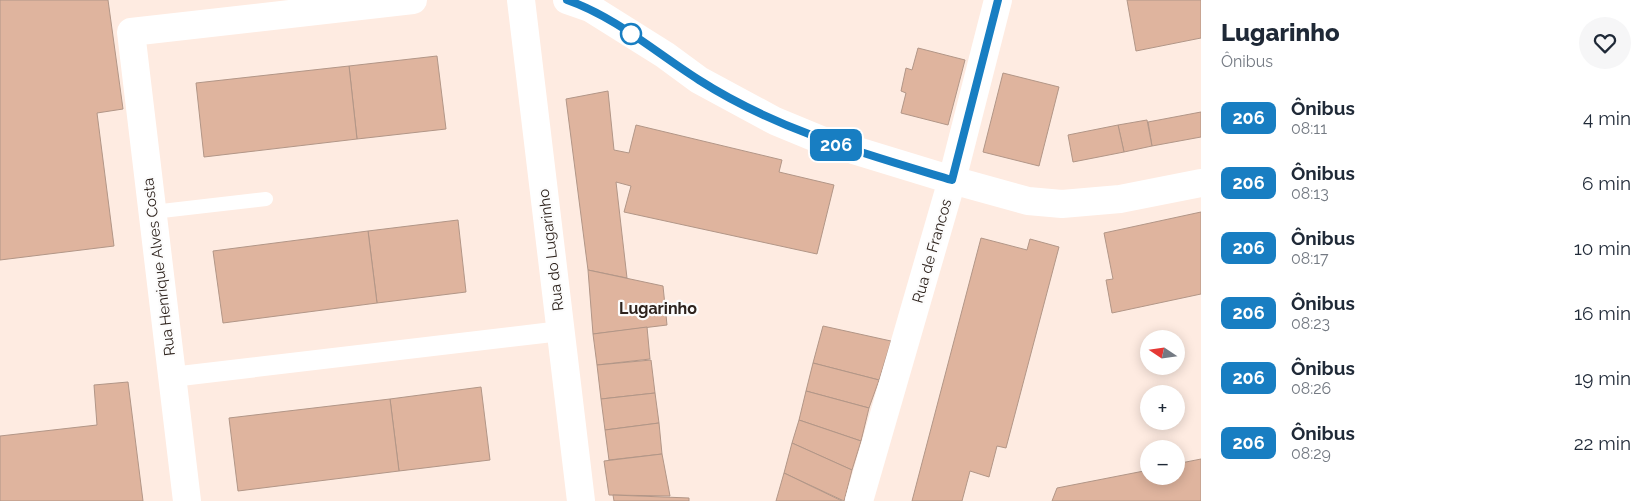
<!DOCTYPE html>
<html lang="pt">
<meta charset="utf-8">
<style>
:root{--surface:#fff;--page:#f6f6f7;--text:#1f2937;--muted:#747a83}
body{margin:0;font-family:Raleway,sans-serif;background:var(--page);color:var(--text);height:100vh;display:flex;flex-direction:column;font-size:19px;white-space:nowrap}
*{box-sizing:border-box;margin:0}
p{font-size:16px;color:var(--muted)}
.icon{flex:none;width:28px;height:28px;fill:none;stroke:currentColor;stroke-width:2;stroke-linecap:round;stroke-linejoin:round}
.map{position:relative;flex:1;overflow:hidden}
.panel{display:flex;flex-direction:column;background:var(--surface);width:450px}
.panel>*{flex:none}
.badge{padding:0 10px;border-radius:8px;font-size:18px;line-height:32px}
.needle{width:32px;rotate:283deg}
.fabs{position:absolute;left:1140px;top:330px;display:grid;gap:10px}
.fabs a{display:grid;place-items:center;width:45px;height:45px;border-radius:50%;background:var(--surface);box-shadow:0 2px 12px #0003;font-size:25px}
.map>.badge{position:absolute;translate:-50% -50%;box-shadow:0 0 0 2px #fff}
.round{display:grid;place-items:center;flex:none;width:52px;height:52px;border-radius:26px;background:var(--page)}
.overview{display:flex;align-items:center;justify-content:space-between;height:85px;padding:0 20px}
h1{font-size:24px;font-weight:800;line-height:38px}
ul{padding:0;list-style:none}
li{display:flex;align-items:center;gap:15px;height:65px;padding:0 20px}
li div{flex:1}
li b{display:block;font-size:19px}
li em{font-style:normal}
li .badge{min-width:55px;font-weight:700;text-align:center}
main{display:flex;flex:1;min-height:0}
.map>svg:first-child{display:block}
.building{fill:#dfb49e;stroke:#b29687}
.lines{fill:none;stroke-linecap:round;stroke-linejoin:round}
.service{stroke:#fff;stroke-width:14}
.pedestrian{stroke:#fff;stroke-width:20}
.minor{stroke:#fff;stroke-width:28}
.line-casing{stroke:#fff;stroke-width:11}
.line{stroke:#187ec2;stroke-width:8}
.stop-dot{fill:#fff;stroke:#187ec2;stroke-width:2.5}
.labels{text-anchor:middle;stroke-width:4.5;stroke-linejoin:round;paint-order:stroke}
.street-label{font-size:15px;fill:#2e231d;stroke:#fcfcfc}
.neighbourhood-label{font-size:16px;font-weight:bold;fill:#2e231d;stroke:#fcfcfc}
</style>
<main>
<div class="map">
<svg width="1201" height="501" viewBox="0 0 1201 501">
<rect width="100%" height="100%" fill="#feebe1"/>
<g class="building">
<path d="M 0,0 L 108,0 L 123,109 L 97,113 L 114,246 L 0,260 Z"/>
<path d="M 1127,0 L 1201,0 L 1201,38 L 1136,51 Z"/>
<path d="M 918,48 L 965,60 L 948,125 L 901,113 L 906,93 L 901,91 L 906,68 L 912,70 Z"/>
<path d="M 437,56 L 446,129 L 357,139 L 349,66 Z"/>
<path d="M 349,66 L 357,139 L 204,157 L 196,83 Z"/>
<path d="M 1003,73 L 1059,87 L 1039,166 L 983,152 Z"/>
<path d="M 608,91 L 614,150 L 629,153 L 636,125 L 782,160 L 779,172 L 834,185 L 817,254 L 624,212 L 631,186 L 616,182 L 627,278 L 588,270 L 566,99 Z"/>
<path d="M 1201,112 L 1201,137 L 1152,146 L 1148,122 Z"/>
<path d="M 1147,120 L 1152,146 L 1124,152 L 1118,125 Z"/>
<path d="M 1118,125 L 1124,152 L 1073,162 L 1068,135 Z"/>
<path d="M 1201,212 L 1201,294 L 1112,313 L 1106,280 L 1113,279 L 1104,233 Z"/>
<path d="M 458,220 L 466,292 L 377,303 L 368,231 Z"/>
<path d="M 368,231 L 377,303 L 223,323 L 213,251 Z"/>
<path d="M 981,238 L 1027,250 L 1030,239 L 1059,247 L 1006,448 L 997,446 L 989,477 L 970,471 L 962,501 L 912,501 Z"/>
<path d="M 588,270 L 663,286 L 667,325 L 593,334 Z"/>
<path d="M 823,326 L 891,341 L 879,380 L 813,363 Z"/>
<path d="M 647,327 L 650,359 L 597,365 L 593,334 Z"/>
<path d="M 651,360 L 655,393 L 601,399 L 597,365 Z"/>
<path d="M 813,363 L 879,380 L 869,408 L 806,391 Z"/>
<path d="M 128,382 L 143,501 L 0,501 L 0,436 L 97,425 L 94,385 Z"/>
<path d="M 481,387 L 490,460 L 399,471 L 390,399 Z"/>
<path d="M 806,391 L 869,408 L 861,441 L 799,420 Z"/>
<path d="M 655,393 L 659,423 L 605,430 L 601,399 Z"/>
<path d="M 390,399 L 399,471 L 238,491 L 229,418 Z"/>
<path d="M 799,420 L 861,441 L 852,470 L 792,443 Z"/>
<path d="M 659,423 L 662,454 L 609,460 L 605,430 Z"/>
<path d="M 792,443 L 852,470 L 844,501 L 784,473 Z"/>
<path d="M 662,454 L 670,496 L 609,495 L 604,461 Z"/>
<path d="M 1201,459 L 1201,501 L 1052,501 L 1057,488 L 1149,470 L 1149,476 L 1176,476 L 1176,464 Z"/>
<path d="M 784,473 L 842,501 L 776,501 Z"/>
<path d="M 613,495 L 689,498 L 689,501 L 614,501 Z"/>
</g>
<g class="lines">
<path class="service" d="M 153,212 L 266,199"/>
<path class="pedestrian" d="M 172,377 L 561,331"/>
<g class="minor">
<path d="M 521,0 L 581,501"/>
<path d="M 567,0 L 590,8 L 665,55 L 699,80 L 775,121 L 821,140 L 952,180 L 1028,201 L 1062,204 L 1120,199 L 1201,183"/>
<path d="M 187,501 L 131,32 L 413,0"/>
<path d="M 859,501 L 952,180 L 998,0"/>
</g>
</g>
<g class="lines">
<g class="line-casing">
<path id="line" d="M 567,0 C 616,17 656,53 699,80 C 777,130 865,154 952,180 L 998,0"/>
</g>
<use href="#line" class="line"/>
</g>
<circle class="stop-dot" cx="631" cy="34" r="10"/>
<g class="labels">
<g class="street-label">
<text transform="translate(551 250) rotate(-97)" y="5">Rua do Lugarinho</text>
<text transform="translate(932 251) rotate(-74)" y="5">Rua de Francos</text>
<text transform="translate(159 267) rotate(-97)" y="5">Rua Henrique Alves Costa</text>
</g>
<g class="neighbourhood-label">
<text x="658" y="314">Lugarinho</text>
</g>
</g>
</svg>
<div class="fabs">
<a><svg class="needle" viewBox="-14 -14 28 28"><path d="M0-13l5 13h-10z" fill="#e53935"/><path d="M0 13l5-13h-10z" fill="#747a83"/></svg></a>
<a>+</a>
<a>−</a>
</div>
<b class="badge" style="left:836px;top:145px;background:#187ec2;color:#fff">206</b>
</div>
<section class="panel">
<div class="overview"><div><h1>Lugarinho</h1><p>Ônibus</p></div><a class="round"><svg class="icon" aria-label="heart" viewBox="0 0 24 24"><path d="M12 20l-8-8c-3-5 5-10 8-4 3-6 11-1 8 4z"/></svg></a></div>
<ul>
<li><span class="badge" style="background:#187ec2;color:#fff">206</span><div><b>Ônibus</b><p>08:11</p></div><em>4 min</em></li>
<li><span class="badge" style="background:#187ec2;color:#fff">206</span><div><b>Ônibus</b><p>08:13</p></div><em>6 min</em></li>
<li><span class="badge" style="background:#187ec2;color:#fff">206</span><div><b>Ônibus</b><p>08:17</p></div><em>10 min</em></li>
<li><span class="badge" style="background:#187ec2;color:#fff">206</span><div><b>Ônibus</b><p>08:23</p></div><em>16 min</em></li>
<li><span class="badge" style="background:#187ec2;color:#fff">206</span><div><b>Ônibus</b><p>08:26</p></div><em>19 min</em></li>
<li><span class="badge" style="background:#187ec2;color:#fff">206</span><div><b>Ônibus</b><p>08:29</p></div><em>22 min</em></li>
</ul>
</section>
</main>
